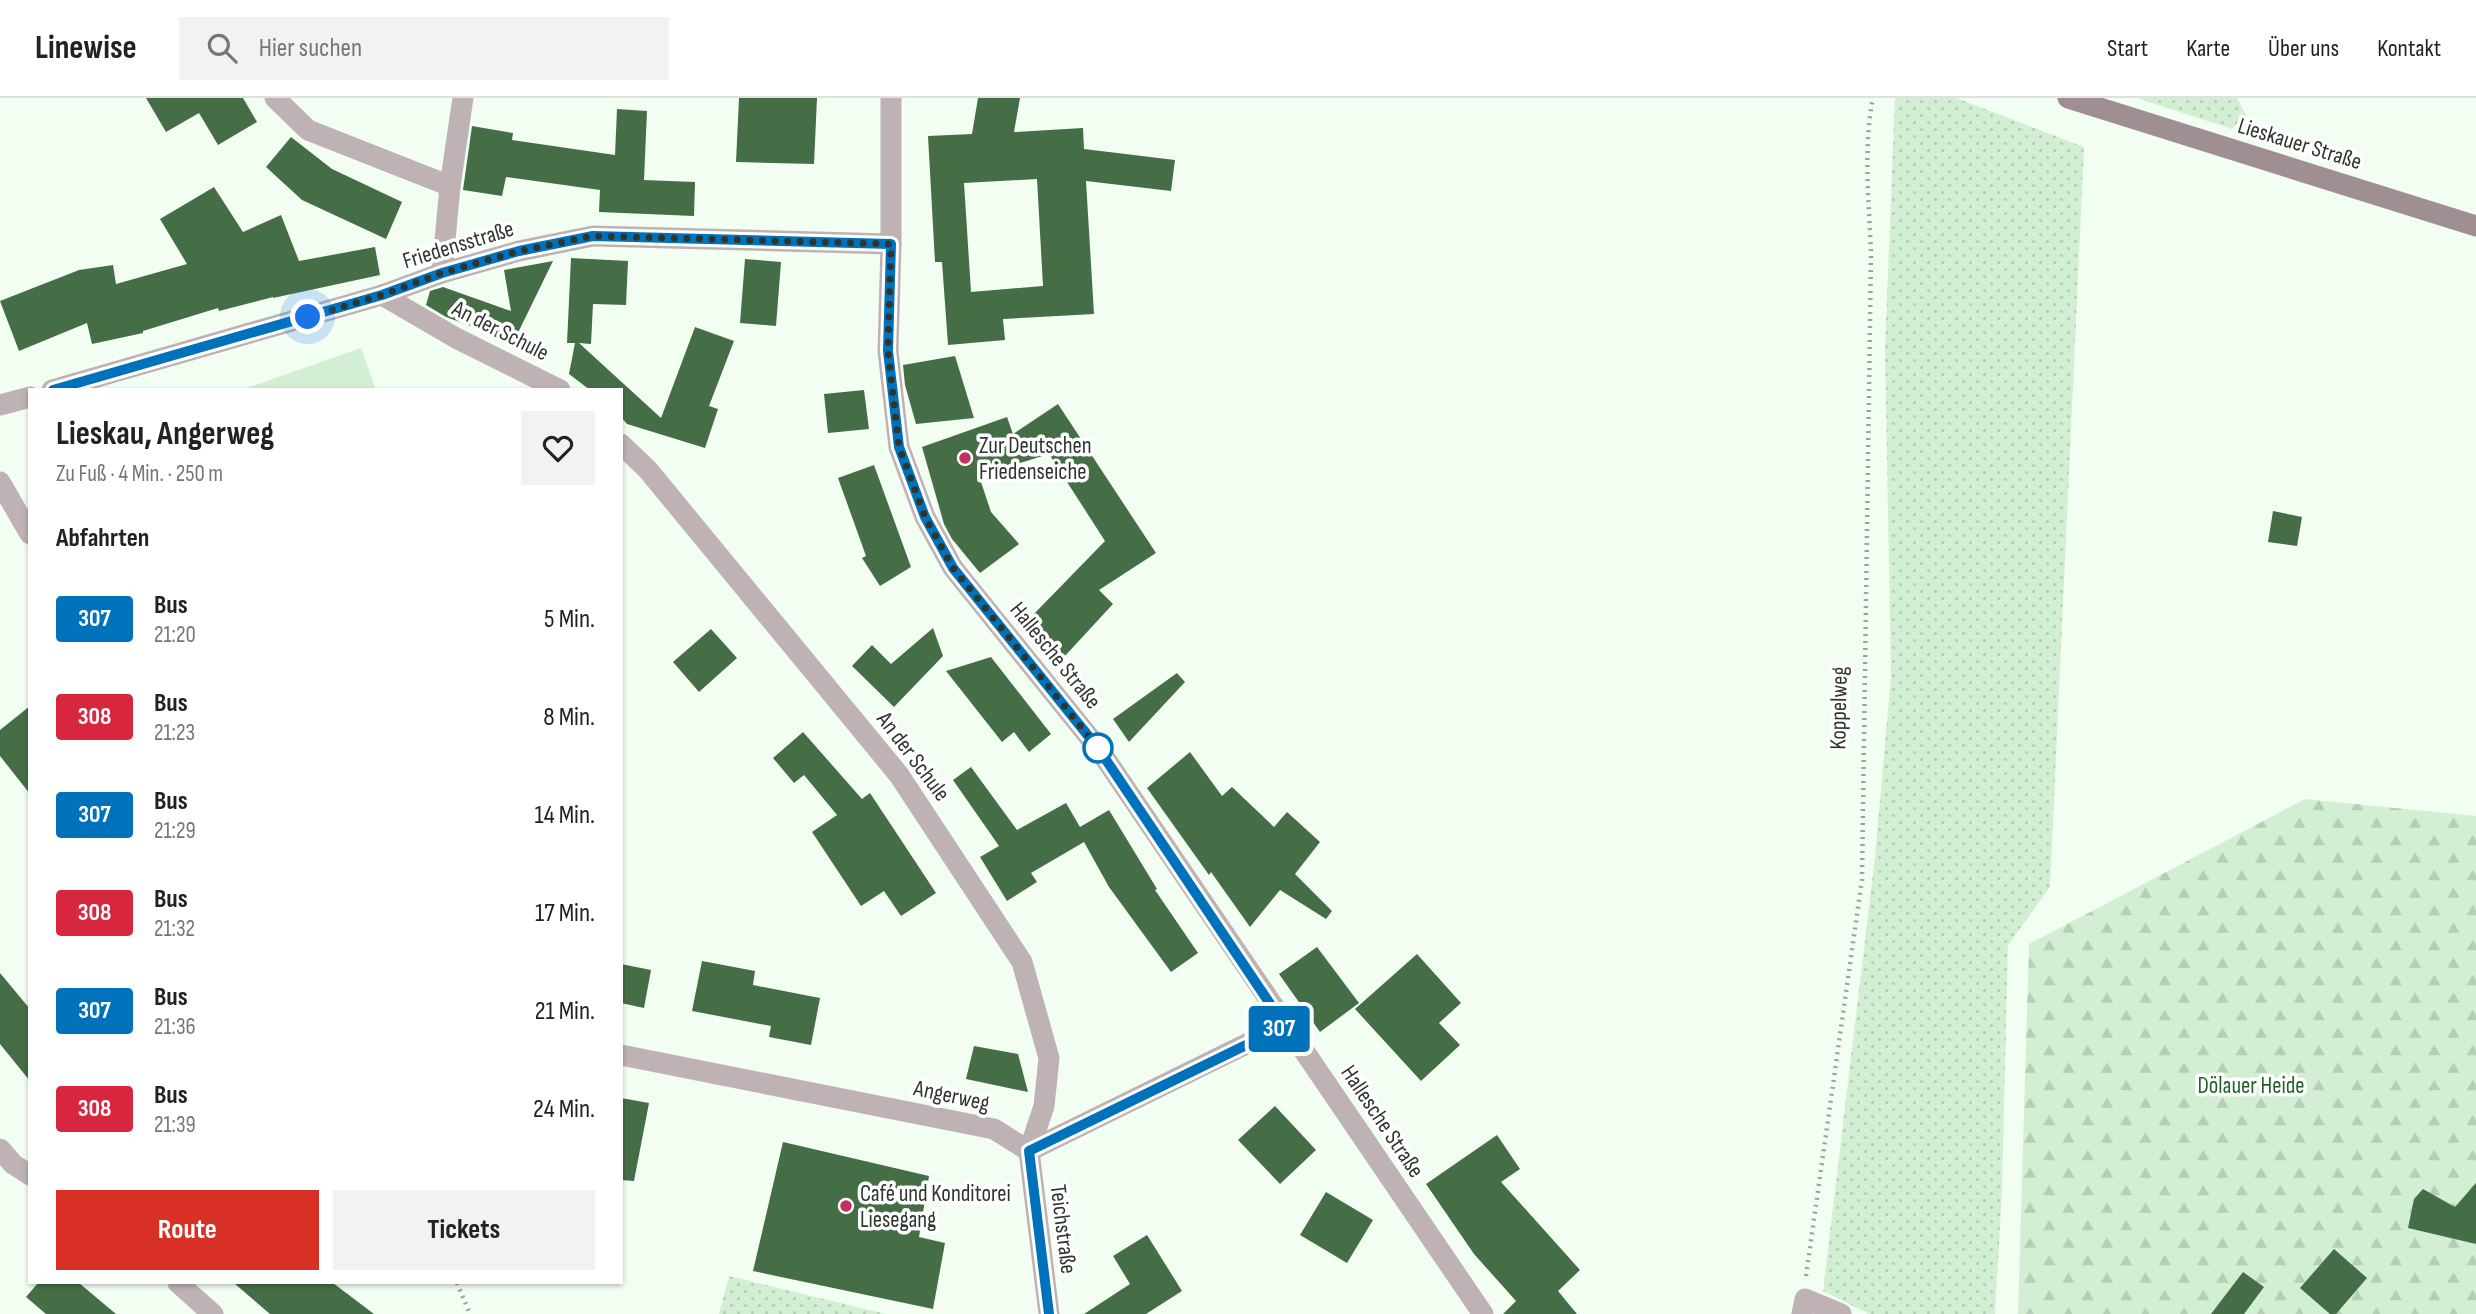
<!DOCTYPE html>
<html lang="de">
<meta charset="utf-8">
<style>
:root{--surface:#fff;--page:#f2f2f2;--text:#222;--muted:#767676;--line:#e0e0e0;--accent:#d93025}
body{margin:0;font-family:"Sofia Sans Condensed",sans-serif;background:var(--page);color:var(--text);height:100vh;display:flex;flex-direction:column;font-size:26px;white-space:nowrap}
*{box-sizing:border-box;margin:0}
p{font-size:23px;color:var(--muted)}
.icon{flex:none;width:38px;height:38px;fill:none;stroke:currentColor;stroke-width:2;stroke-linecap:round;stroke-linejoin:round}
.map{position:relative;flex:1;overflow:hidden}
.panel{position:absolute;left:28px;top:290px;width:595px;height:896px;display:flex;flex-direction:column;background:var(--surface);border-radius:0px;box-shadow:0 2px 5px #0004}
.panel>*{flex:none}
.badge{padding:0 14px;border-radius:5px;font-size:24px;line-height:46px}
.you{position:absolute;width:35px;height:35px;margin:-18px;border:5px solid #fff;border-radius:50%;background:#1a73e8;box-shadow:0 0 0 10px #1a73e833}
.map>.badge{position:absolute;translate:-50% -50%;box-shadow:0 0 0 4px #fff}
h2{padding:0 28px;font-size:26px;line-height:63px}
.round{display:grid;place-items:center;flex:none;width:74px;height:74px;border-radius:0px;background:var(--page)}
.overview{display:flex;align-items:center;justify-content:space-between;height:119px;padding:0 28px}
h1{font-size:33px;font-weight:700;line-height:52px}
.action{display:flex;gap:14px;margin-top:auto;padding:14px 28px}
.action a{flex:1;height:80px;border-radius:0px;background:var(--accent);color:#fff;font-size:28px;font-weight:700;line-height:80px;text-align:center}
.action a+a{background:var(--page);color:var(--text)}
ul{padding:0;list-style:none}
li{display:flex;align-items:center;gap:21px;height:98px;padding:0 28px}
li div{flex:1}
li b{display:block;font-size:26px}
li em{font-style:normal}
li .badge{min-width:77px;font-weight:700;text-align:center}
header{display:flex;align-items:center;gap:42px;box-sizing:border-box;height:98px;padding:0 35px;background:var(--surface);border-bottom:2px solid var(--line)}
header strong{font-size:33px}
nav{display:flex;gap:38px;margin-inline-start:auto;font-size:24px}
.search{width:490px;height:63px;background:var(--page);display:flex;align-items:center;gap:18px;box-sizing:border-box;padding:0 24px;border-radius:0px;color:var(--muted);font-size:26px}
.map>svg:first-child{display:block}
.grass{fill:url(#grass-dots)}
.forest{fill:url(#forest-firs)}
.green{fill:#d3efd3}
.building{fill:#456e47;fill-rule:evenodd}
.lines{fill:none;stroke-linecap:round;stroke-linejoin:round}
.path{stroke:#9ba49b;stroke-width:4.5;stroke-dasharray:2 5;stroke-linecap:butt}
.street{stroke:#beb2b4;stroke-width:21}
.secondary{stroke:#a08f92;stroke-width:21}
.line-casing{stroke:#fff;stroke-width:16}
.line{stroke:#0072bc;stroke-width:10}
.walk{stroke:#2e352e;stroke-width:7;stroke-dasharray:0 12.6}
.poi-dot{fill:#bf3161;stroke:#fff;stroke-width:2.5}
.stop-dot{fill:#fff;stroke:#0072bc;stroke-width:3.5}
.labels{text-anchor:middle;stroke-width:7;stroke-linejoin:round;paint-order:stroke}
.street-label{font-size:23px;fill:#2e352e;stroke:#fff}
.poi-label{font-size:23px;fill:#2e352e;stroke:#fff;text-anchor:start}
.park-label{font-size:23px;fill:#225f29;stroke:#fff}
</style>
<header>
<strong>Linewise</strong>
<div class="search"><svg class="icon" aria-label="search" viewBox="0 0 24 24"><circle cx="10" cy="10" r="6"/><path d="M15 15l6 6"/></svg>Hier suchen</div>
<nav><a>Start</a><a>Karte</a><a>Über uns</a><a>Kontakt</a></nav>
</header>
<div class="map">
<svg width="2476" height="1216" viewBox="0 0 2476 1216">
<defs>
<pattern id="grass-dots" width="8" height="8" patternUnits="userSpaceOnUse" patternTransform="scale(1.75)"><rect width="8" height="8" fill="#d3efd3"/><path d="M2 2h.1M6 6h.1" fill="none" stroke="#b5ceb5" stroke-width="1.8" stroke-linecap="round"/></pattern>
<pattern id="forest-firs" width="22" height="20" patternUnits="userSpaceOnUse" patternTransform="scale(1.75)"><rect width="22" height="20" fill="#d3efd3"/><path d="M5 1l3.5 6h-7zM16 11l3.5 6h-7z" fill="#b5ceb5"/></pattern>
</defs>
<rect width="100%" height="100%" fill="#f3fef3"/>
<g class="grass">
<path d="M 1895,0 L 1956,0 L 2084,49 L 2050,789 L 2008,847 L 2002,1093 L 1995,1216 L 1869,1216 L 1823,1193 L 1875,759 L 1891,578 L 1885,250 Z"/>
<path d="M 2137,0 L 2237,0 L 2246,17 L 2232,31 Z"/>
<path d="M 729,1178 L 886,1216 L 719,1216 Z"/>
</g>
<path class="forest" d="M 2305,701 L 2476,718 L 2476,1216 L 2018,1216 L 2029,846 Z"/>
<path class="green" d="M 361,250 L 376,292 L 241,292 Z"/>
<g class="building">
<path d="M 146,0 L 243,0 L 257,24 L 218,47 L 199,15 L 166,34 Z"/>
<path d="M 739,0 L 817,0 L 814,66 L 736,64 Z"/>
<path d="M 978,0 L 1020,0 L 1014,34 L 1083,30 L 1084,51 L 1175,62 L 1171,93 L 1086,83 L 1094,216 L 1003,221 L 1005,242 L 948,247 L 942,164 L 935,164 L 928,38 L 972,36 ZM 1037,81 L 1043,188 L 971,194 L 964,85 Z"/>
<path d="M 617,11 L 647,13 L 644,82 L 695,84 L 694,118 L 599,114 L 600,92 L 506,79 L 502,98 L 463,92 L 472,28 L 513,35 L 512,42 L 615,57 Z"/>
<path d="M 291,39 L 332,71 L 402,104 L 386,141 L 302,102 L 266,69 Z"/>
<path d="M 214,89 L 243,134 L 281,117 L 299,163 L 375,149 L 380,177 L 273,200 L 273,199 L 219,213 L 218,210 L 143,233 L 143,235 L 92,246 L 87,225 L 19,253 L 0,203 L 79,172 L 113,167 L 116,186 L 187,166 L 160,121 Z"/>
<path d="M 571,160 L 628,163 L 626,207 L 593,206 L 591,246 L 579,245 L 661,320 L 695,229 L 734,243 L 709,308 L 718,311 L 705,350 L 627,326 L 621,319 L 621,292 L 590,292 L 569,276 L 575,245 L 567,245 Z"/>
<path d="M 745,161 L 781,164 L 776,228 L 740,225 Z"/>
<path d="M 553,163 L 512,247 L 479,231 L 446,219 L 426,207 L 430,193 L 443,189 L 511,213 L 504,172 Z"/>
<path d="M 955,258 L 974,320 L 916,326 L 905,287 L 903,267 Z"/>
<path d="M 864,292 L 869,331 L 828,335 L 824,296 Z"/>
<path d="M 1058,306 L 1156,455 L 1099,492 L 1113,506 L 1064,559 L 1031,519 L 1105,443 L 1049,356 L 979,378 L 991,414 L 1019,446 L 980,475 L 952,441 L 944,426 L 922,349 L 1007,319 L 1013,336 Z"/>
<path d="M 874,367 L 911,469 L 880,488 L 862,460 L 866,458 L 838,380 Z"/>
<path d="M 2273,413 L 2302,419 L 2297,448 L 2268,444 Z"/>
<path d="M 933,530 L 943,558 L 894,609 L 852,568 L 872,547 L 891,566 Z"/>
<path d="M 711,531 L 737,560 L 699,594 L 673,564 Z"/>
<path d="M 991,559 L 1051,636 L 1029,654 L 1014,634 L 1002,644 L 946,573 Z"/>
<path d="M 1177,575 L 1185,584 L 1129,644 L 1113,621 Z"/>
<path d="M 30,608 L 30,696 L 0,658 L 0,632 Z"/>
<path d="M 803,634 L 862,701 L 870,695 L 936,795 L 901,818 L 884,793 L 861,808 L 812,734 L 837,717 L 804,677 L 794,685 L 773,660 Z"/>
<path d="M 1190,654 L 1222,698 L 1232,689 L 1274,729 L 1287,714 L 1320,744 L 1295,776 L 1332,813 L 1326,821 L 1280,792 L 1250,829 L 1211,774 L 1209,777 L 1147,690 Z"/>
<path d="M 971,669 L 1017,732 L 1066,705 L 1080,729 L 1109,712 L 1157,791 L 1155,792 L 1198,855 L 1171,874 L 1109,789 L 1084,744 L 1031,775 L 1037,784 L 1007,803 L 980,759 L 999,748 L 953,682 Z"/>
<path d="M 1317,849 L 1359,905 L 1320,934 L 1279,876 Z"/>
<path d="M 1417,856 L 1461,905 L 1439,925 L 1460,947 L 1421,983 L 1355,911 Z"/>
<path d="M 702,863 L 755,873 L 753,887 L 820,900 L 811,947 L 769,939 L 771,928 L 692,913 Z"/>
<path d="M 621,866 L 651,872 L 644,910 L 621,905 Z"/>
<path d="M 0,875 L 30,911 L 30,983 L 0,946 Z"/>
<path d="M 974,948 L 1018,956 L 1028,994 L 966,981 Z"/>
<path d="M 621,1000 L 649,1005 L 634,1083 L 621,1082 Z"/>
<path d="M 1275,1008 L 1316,1052 L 1280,1086 L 1238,1042 Z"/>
<path d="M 1497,1037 L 1520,1071 L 1501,1084 L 1580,1172 L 1558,1193 L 1577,1216 L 1503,1216 L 1516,1203 L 1474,1156 L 1426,1086 Z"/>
<path d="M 783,1044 L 929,1078 L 919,1139 L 945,1145 L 933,1211 L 753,1173 Z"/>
<path d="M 2476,1085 L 2476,1146 L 2408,1130 L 2414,1101 L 2423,1091 L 2455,1109 Z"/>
<path d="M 1326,1094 L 1373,1122 L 1347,1165 L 1300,1137 Z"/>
<path d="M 1147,1137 L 1182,1193 L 1146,1216 L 1084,1216 L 1130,1186 L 1113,1158 Z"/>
<path d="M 2334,1151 L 2367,1180 L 2336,1216 L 2330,1216 L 2300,1190 Z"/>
<path d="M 2243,1174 L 2264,1189 L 2244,1216 L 2211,1216 Z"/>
<path d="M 38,1185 L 79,1185 L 116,1216 L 46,1216 L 26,1199 Z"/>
<path d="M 234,1185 L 333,1185 L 374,1216 L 270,1216 Z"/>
</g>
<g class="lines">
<g class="path">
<path d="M 1806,1178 L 1862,781 L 1871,155 C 1869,104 1863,50 1873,0"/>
<path d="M 457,1185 L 470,1216"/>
</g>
<g class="street">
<path d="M 275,0 L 308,32 L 450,88"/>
<path d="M 891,0 L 891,146 L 888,253 L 899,349 L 925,419 L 953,470 L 1098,650 L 1483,1216"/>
<path d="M 442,175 L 450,88 L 463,0"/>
<path d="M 382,197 L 456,240 L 560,292"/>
<path d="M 52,292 L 382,197 L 442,175 L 519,153 L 593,138 L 891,146"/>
<path d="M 0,307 L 30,299"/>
<path d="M 621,346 L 648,372 L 899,677 L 1022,864 L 1049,960 L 1044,1008 L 1029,1053 L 1049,1216"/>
<path d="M 0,384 L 30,436"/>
<path d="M 621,957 L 994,1031 L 1029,1053"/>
<path d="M 0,1051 L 13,1066 L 30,1077"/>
<path d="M 1029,1053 L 1285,927"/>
<path d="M 178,1185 L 213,1216"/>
<path d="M 1802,1216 L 1805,1201 L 1841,1216"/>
</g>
<path class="secondary" d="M 2068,0 L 2476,128"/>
</g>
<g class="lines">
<g class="line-casing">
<path id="line" d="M 53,292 L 382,197 L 442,175 L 519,153 L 593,138 L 891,146 L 888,253 L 899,349 L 925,419 L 953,470 L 1098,650 L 1285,928 L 1029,1053 L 1049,1216"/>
</g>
<use href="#line" class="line"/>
<path class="walk" d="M 308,219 L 382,197 L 442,175 L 519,153 L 593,138 L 891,146 L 888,253 L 899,349 L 925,419 L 953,470 L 1098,650"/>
</g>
<g class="poi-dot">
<circle cx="965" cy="360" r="7"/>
<circle cx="846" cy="1108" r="7"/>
</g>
<circle class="stop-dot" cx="1098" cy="650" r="14"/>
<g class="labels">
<g class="street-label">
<text transform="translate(2300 45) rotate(17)" y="8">Lieskauer Straße</text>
<text transform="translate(458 146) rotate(-17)" y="8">Friedensstraße</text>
<text transform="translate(501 232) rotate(27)" y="8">An der Schule</text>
<text transform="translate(1056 557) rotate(51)" y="8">Hallesche Straße</text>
<text transform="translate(1838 610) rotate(-89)" y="8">Koppelweg</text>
<text transform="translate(914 658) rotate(53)" y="8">An der Schule</text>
<text transform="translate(952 997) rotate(12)" y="8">Angerweg</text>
<text transform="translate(1383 1023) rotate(56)" y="8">Hallesche Straße</text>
<text transform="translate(1064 1131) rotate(83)" y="8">Teichstraße</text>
</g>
<g class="poi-label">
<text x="979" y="355">Zur Deutschen<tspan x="979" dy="26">Friedenseiche</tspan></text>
<text x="860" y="1103">Café und Konditorei<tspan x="860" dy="26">Liesegang</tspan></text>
</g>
<g class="park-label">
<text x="2251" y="995">Dölauer Heide</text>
</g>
</g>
</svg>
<div class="you" style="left:308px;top:219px"></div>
<b class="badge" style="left:1279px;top:931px;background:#0072bc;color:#fff">307</b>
<section class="panel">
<div class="overview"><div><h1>Lieskau, Angerweg</h1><p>Zu Fuß · 4 Min. · 250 m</p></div><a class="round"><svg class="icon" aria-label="heart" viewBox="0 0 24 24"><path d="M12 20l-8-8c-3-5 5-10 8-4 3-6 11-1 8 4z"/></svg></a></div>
<h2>Abfahrten</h2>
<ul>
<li><span class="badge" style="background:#0072bc;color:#fff">307</span><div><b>Bus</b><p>21:20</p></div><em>5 Min.</em></li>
<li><span class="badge" style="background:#d7263d;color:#fff">308</span><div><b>Bus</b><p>21:23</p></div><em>8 Min.</em></li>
<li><span class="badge" style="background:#0072bc;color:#fff">307</span><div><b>Bus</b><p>21:29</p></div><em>14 Min.</em></li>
<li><span class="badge" style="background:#d7263d;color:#fff">308</span><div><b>Bus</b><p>21:32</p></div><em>17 Min.</em></li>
<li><span class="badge" style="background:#0072bc;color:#fff">307</span><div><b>Bus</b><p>21:36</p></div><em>21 Min.</em></li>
<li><span class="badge" style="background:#d7263d;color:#fff">308</span><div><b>Bus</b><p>21:39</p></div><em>24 Min.</em></li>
</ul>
<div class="action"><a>Route</a><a>Tickets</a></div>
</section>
</div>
